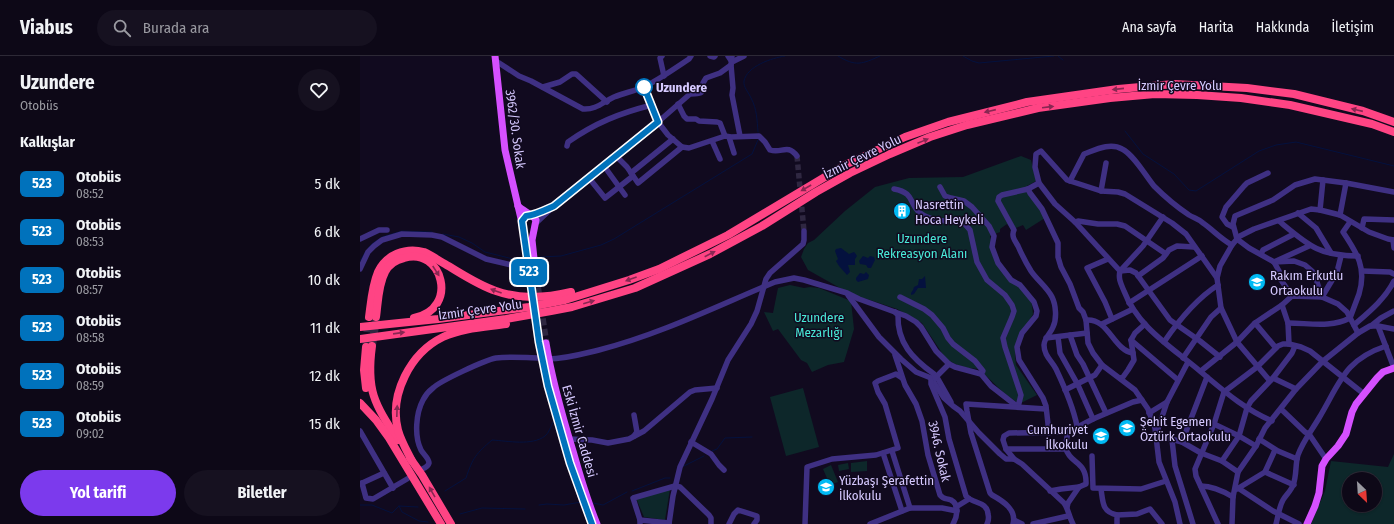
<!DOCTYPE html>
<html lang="tr">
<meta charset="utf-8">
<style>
:root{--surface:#0d0817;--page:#161120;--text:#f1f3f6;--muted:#9a9aa1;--line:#2d2936;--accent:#7c3aed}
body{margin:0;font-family:"Fira Sans Condensed",sans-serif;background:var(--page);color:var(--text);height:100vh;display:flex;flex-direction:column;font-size:15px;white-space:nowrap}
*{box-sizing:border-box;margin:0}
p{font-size:13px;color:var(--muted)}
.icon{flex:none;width:22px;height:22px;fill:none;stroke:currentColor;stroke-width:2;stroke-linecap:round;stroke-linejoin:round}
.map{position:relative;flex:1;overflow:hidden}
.drawer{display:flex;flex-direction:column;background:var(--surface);width:360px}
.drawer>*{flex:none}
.badge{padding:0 8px;border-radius:6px;font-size:14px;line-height:26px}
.needle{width:26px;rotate:155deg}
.tools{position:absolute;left:982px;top:416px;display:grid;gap:8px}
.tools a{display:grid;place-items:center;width:40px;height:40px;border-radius:50%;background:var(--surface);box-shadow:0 1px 3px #0004,0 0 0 1px var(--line);font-size:20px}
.map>.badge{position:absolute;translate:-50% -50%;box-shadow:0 0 0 2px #fff}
h2{padding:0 20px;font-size:15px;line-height:36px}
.round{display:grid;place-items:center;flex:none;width:42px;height:42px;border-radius:21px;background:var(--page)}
.overview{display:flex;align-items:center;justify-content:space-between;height:68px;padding:0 20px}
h1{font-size:19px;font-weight:700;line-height:30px}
.cta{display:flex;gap:8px;margin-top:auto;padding:8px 20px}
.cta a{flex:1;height:46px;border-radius:24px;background:var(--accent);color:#fff;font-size:16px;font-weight:700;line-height:46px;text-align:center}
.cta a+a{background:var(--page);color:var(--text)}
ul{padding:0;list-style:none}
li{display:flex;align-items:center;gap:12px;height:48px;padding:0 20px}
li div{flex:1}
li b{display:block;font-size:15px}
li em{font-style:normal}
li .badge{min-width:44px;font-weight:700;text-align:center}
header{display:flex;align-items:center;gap:24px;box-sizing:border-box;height:56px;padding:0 20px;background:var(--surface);border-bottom:1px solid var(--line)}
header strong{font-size:19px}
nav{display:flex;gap:22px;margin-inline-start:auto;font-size:14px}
.search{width:280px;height:36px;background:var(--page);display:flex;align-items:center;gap:10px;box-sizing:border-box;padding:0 14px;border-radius:22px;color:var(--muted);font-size:15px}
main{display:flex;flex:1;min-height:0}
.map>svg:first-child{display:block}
.green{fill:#0d272a;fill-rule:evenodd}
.water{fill:#04113e}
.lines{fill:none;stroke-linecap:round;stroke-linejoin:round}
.stream{stroke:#04113e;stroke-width:1}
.minor-tunnel{stroke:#2f2741;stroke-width:5.5;stroke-dasharray:5.5 3;stroke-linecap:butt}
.major-tunnel{stroke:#2f2741;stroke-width:7;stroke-dasharray:7 3.5;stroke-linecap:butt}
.highway-tunnel{stroke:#2f2741;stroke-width:8;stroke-dasharray:8 4;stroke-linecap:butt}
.minor{stroke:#3f3083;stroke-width:5.5}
.major{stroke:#d550ff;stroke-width:7}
.highway{stroke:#ff4484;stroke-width:8}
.oneway{fill:#882752}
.line-casing{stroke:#fff;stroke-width:9}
.line{stroke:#0072bc;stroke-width:6}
.stop-dot{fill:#fff;stroke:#0072bc;stroke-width:2}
.labels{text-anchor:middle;stroke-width:3;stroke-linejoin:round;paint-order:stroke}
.street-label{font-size:13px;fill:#d6c9ff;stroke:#110a1f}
.stop-label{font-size:13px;font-weight:bold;fill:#d6c9ff;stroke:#110a1f;text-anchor:start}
.poi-label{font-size:13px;fill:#d6c9ff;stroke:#110a1f;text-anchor:start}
.park-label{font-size:13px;fill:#49ead8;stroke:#110a1f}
</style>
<header>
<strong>Viabus</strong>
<div class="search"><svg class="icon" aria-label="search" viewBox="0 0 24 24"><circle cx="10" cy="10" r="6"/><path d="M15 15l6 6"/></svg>Burada ara</div>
<nav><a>Ana sayfa</a><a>Harita</a><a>Hakkında</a><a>İletişim</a></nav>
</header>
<main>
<section class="drawer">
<div class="overview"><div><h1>Uzundere</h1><p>Otobüs</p></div><a class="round"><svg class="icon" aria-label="heart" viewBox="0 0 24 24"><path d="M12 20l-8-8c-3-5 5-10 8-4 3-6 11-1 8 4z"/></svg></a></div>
<h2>Kalkışlar</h2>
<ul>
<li><span class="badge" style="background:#0072bc;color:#fff">523</span><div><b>Otobüs</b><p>08:52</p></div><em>5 dk</em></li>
<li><span class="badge" style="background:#0072bc;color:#fff">523</span><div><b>Otobüs</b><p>08:53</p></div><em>6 dk</em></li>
<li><span class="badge" style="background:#0072bc;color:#fff">523</span><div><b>Otobüs</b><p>08:57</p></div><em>10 dk</em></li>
<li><span class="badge" style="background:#0072bc;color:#fff">523</span><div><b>Otobüs</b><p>08:58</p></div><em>11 dk</em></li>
<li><span class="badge" style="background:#0072bc;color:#fff">523</span><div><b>Otobüs</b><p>08:59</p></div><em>12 dk</em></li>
<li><span class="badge" style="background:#0072bc;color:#fff">523</span><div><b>Otobüs</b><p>09:02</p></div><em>15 dk</em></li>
</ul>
<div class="cta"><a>Yol tarifi</a><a>Biletler</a></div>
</section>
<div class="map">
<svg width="1034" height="468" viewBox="0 0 1034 468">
<rect width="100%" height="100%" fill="#110a1f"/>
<g class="green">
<path d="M 661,100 L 671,104 L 676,125 L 667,130 L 667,135 L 685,162 L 666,174 L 663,169 L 651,174 L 647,168 L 640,173 L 640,176 L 630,180 L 635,203 L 645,218 L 671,241 L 673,258 L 655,291 L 655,299 L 656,309 L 677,339 L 659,348 L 644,337 L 619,313 L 608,312 L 595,308 L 588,304 L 584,300 L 562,267 L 537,253 L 507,243 L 496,241 L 448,214 L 441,201 L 444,193 L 448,187 L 454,184 L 485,155 L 515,131 L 549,122 L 603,121 Z"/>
<path d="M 430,229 L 444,232 L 450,231 L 459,232 L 491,245 L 494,273 L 484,306 L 468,309 L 452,316 L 447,307 L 441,304 L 418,273 L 413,275 L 404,256 L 413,257 L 418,232 Z"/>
<path d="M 443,332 L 459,391 L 426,400 L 410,341 Z"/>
<path d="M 1034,398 L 1034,468 L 951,468 L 965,435 L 971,405 L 1028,411 ZM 989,423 L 1015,423 L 1015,449 L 989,449 Z"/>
<path d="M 507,405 L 507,415 L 491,416 L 491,407 Z"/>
<path d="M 488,407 L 489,413 L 479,415 L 478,409 Z"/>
<path d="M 471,409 L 478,426 L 470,429 L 463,413 Z"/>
<path d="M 310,433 L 305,464 L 284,461 L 276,442 Z"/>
</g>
<g class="water">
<path d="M 481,192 L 489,198 L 494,196 L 495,197 L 497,200 L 495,203 L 495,209 L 488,209 L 490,216 L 487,219 L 479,210 L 476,205 L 478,203 L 475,195 L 476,193 Z"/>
<path d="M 503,200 L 508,202 L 510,200 L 514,201 L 515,204 L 511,212 L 508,212 L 506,209 L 500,208 L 499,205 Z"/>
<path d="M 506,216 L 509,219 L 508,223 L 498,226 L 496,224 L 496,222 L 500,217 L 504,218 Z"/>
<path d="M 565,220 L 566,232 L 558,232 L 554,238 L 551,239 L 551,237 L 553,234 L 554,231 L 558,229 L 559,223 L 562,223 Z"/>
</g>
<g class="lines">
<g class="stream">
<path d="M 478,0 C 496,11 502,8 520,0"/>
<path d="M 603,0 L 612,5 L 619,7 L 694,0"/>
<path d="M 698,0 L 703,4"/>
<path d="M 765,75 L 783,98 L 814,118 L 829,134 L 836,135 L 899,95 L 916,89 L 936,86 L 1034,110"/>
<path d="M 398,76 C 397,64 397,53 391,42 C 389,37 383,31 384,25 C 387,10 412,2 425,0"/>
<path d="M 83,178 L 99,181 L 112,187 L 125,196 L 161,205"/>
<path d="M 22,181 L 42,175 L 72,176"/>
<path d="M 8,192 L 13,187 L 19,183"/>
<path d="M 180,201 L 201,200 L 241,189 L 254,183 L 392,98 L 398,84"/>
<path d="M 0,205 L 6,195"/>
<path d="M 352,395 L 357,393 L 365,382 L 392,381"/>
<path d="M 324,410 L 344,400"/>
<path d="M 85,435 L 106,422 C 113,401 116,398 132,384 C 148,385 172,390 185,380 C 189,377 191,370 193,366"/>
<path d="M 272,435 L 305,422 L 310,422"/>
<path d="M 233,447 L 243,449 L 267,436"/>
<path d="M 0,449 L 12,449 L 32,457 L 39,450 L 58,451"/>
<path d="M 179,449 L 187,448 L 204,449 L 221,446"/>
<path d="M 39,450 L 42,456 L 59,465 L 68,466"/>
<path d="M 100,458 L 122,452 L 165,453"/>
</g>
<path class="minor-tunnel" d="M 437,100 L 444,175"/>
<g class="major-tunnel">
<path d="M 176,221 L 186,287"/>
<path d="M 170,222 L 179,286"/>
</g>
<g class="highway-tunnel">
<path d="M 6,288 L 9,261"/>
<path d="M 12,290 L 16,263"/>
</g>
<g class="minor">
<path d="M 302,0 L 300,2 L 304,20"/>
<path d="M 350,0 L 354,1 L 355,0"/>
<path d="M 368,0 L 372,6 L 384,0"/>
<path d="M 136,5 L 159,20 L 171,25 L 223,53 C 236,54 243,46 254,41 C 264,37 274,35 284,31 C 300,23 314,13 329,3 L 331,0"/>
<path d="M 371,9 L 373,32 L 372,39 L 380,80"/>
<path d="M 183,31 L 200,26 L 212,18 L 216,18 L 247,46"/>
<path d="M 284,31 L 298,66 L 308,79 L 322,91 L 329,92 L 365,80 L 371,81 L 399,80 L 405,86 L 410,94 C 422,98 427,87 437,100"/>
<path d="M 318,48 L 324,60 L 327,63 L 336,63 L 339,65 L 357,66 L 360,67 L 365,80"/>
<path d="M 369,81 L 374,97"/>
<path d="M 352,85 L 360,103"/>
<path d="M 207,90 L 208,86 C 235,67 260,57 292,49"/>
<path d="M 256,100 L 267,111 L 278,127 L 322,91"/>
<path d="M 244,110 L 265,139"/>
<path d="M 271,117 L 313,83"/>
<path d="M 229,122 L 245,142 L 273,120"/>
<path d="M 710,125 L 724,98 C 735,94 750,86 762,93 C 774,99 785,119 794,130 C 805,141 817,151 829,159 C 834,162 839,163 843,167 C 853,174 861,183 872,189"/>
<path d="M 679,127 L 668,133 L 670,137 L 682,153 L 698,187 L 698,201 L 701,211 L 710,228 L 719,252 L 723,256 L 726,264 L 728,287 L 733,297 L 742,309 L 775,334 L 788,353 L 795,372 L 799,406 L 815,446 L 820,468"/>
<path d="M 580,131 L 585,140 L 591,142 L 604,145 L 612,151 L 629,170 L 634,180 L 632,191 L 638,207 L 651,224 L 660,229 L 674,246 L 677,255 L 676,260 L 662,277 L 657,291 L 659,304 L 683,342 L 686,350 L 689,377"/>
<path d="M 668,133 L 642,139 L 639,141 L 638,145 L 654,174 C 651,180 655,185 658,190 C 662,199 666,207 671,215 C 677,224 687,231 692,241 C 696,249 697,263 693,271 C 691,277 684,282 684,289 C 684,300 692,305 696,313 C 705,332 713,350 717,370"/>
<path d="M 741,135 L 746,107"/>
<path d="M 960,154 L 963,124"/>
<path d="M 938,157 L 956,172 L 971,197"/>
<path d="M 980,159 L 986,127"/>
<path d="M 171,160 L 188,153"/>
<path d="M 919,165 C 948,189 959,200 998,200"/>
<path d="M 715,166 L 718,165 L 738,168 L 757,168 L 765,170 L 806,198"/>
<path d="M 175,168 L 194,150 L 298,66 L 330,38 C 339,37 344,40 343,27 L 346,22 L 360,17 L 371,9 L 372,0"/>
<path d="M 873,171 L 867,168 L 862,161 L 866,151 L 884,130 L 887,127 L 908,117"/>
<path d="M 1002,172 L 1004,163 L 1034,164"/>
<path d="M 0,183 L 19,174 L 27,174"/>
<path d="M 1033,184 L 1034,192"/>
<path d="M 901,198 L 903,194 L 934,178"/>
<path d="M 981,200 L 977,216 L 962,241 L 955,220 L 952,215 L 945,209 L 934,205 L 914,206 L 889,192 L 877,183 L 880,180 L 894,173 L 951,153 L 960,154 L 980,159 L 1009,176 L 1028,183 L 1034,184"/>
<path d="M 748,203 L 727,212 L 745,246 L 752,263"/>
<path d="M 0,213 L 8,196 L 14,190 L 22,184 L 42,178 L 72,179 L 82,181 L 126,203 L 169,213"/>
<path d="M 760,215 L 770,214 L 776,217 L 810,264 L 840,285 L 860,301"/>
<path d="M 760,215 L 783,190 L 803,161"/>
<path d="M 1002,215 L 1030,216 L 1034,218"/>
<path d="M 778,220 L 803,202 L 809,194 L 817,190 L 834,191"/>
<path d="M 857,222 L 826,178 L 812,167 L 765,138 L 758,136 L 741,135 L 707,124 L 681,95 L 676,98 L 675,111 L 679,127 L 695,148 L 715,166 L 760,215 C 758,223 761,228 764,235 C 778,272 813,292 841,316 C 864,335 884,353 912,365"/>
<path d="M 488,239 L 519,281 L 541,303 L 556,316 L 571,322 L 584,342 L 593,350 L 600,355 L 619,377 L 640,398 L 646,403 L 654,403 L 662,408 L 704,447 C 708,452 709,461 713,468"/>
<path d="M 932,240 L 921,224 L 919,215 L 914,206 L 949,190"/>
<path d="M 540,241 L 564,253 L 572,259 L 583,272 L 588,282 L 593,288 L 615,305 L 623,315 L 621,318"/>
<path d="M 769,247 L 842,200"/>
<path d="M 922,249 L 928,267 L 929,288"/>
<path d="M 535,256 L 538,259 C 537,287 553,303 574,318 L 575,322 L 578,323 L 591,346"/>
<path d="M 726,264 C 749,262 753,294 773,297"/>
<path d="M 895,267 L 916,292"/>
<path d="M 928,267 C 949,267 971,272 990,262 C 993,254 996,246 999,238 C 1007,212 997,197 983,176 L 990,166"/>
<path d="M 742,268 L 773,253"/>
<path d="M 994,269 C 1009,256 1025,243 1034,225"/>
<path d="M 1011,270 L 1021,262 L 1034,255"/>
<path d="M 1018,270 L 1034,312"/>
<path d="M 710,279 L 717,299 L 723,308 L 746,357"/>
<path d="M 698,281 L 700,297 L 718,329 L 733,363"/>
<path d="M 686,282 L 727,277"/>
<path d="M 771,284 L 818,324"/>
<path d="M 804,286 C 819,264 836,243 858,229"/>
<path d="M 535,299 L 545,329 L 556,348 L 562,365 L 568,399 L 580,439 C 584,444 586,442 591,444 C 600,449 597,461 593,468"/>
<path d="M 823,302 L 851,261 L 861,252"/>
<path d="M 188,303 C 206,303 222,298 239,294 C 301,278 357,250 415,226 L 434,222 L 444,224 L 487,237 L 499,243 L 546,260 L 556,266 L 561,271 L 576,295 L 589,308 L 595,311 L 621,318 L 631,330 L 658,351 L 661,339 L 645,291 L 643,282 L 652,261 L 654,255 L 652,249 L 645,239 L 627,224 L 617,206 L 610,174 L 603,166 C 590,165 571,166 560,157 C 548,146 555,137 534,133"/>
<path d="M 828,306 L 807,346 L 796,379 L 822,386 L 841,397 L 862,405 L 878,416"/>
<path d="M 841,315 L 877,286 L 895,267 L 922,249 L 932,240 L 962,241 L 978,248 L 987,256 L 998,277"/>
<path d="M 571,322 L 571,328 L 585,361 L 589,383 L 606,440 C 613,448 627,445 628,458 C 629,462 629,464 627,468"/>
<path d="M 575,322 L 589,308"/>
<path d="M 760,322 L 763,321 L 768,314 L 774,304 L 771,284 L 775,277 L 785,268"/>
<path d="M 913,322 L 936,333"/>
<path d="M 910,325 L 877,286 L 861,252 L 857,222 L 860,210 L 872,189 L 877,183 L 873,168 L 875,160 L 913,144 L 935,129 L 955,123 L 986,127 L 1034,136"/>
<path d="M 705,334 L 735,319 L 742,309"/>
<path d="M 921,353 L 945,376 L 949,378 L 966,403"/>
<path d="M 789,357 L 807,346"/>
<path d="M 274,359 L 277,376 L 274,380"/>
<path d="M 854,368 L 879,380 L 896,390"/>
<path d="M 0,375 L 33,432"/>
<path d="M 209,383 L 232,384 L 248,387 L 269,383 L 284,375 L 330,336 L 335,334 L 357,332"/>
<path d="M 899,383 L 918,395 L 937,403"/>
<path d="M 812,384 L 815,410 L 833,468"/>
<path d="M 331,386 L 351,398 L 359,409 L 364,414"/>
<path d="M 822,386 L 847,321"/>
<path d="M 646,393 L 706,393"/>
<path d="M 532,395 L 550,452"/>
<path d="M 523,397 L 542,455"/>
<path d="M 732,400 L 733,432 L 781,433 L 806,425"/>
<path d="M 654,403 L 646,393 L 643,384 L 644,380 L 649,377 L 708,376 L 733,363 L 773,346 L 782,344"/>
<path d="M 862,405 L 879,380 L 887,352 L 891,345 L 913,322 L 932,297 L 935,290"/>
<path d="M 62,413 C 65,412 68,411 69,407 C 69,402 63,398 61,394 C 54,380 56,357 63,344 C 65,340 69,335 73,332 C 80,325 125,304 136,302 C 151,300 167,302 182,302"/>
<path d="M 905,416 L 934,429"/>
<path d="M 2,427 L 6,442 L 13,443 L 47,423"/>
<path d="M 0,428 L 24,417"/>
<path d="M 841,430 C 852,430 863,435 873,441"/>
<path d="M 878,432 L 913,455 L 939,468"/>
<path d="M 741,433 C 743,446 742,456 757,459 L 757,468"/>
<path d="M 877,433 L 905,416 L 915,394"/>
<path d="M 690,435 L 701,433 L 719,431"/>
<path d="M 596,451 L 609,443"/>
<path d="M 707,451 L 708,447 L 719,431 L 726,428 C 727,405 710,408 706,393 C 705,387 707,382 708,376"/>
<path d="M 757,459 L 777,458 L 790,453 L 802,468"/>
<path d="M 280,464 L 309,467"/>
<path d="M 654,464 L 662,468"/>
<path d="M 280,468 L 280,464 L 273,442 L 315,430 L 320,431 L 349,459 L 351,462 L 351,468"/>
<path d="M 309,468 L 313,440 L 320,411 L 352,343 L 368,304 L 391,268 L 397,255 L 406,223 L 410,217 L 443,188 L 444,184 L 444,175"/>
<path d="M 369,468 L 374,458 L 378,454 L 397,460 L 397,464 L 394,468"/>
<path d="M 445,468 L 447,411 L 472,403 L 516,399 L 538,392 L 525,348 L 518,336 L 515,327 L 518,325 L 536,318 L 542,322"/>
<path d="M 510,468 L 550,452 L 582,452 L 597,455"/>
<path d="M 653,468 C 657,454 643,445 632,439 L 630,437 L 611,377 L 607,355 L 606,348 L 686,353"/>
<path d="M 673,468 L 708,460"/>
<path d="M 858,468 L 836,420 L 835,413 L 854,368 L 864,336 L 897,311 L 918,290 L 923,288 L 929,288 L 941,291 L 950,295 L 1004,338"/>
<path d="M 872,468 L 873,441 L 878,416 L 896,390 L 905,372 L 936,333 L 962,306 L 998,277 L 1010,270 L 1018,270 L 1034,273"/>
<path d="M 916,468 C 918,461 919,451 923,444 C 926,439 931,435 933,429 C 937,420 935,408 938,399 C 943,385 952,374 959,362 C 980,327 984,304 1026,290"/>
</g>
<g class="major">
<path d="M 135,0 L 145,94 L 162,167 L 170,222"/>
<path d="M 158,150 C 163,155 172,158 176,164 L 172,184 L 176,221"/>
<path d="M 179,286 C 186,326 197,364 209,402 C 216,424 223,447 232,468"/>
<path d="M 186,287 C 192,324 202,359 213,395 C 220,420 227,444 237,468"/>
<path d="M 947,468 L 955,450 L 959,437 L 962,410 L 966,403 L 978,390 L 986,378 L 992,356 L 996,348 L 1017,322 L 1023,316 L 1034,312"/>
</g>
<g class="highway">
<path d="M 9,261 C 11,247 12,230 18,216 C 26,199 45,191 64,196 C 71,199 78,204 85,208 C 102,218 118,229 136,235 C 161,244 186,242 211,236"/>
<path d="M 16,261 C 18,247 18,229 25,216 C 29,208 35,204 44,202 C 82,190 100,253 54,262"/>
<path d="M 0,271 L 78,263 L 169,251 L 205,244 L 269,224 L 299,213 L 368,179 L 485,109 L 545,81 L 588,66 L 667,46 L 758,33 L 814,28 L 887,32 L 934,38 L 1003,55 L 1034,66"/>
<path d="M 0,283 L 146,263 L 191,255 L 212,251 L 275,232 L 350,198 L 402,170 L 456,136 L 490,117 L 530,98 L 570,81 L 607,69 L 678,52 L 750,42 L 795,38 L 837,39 L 881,42 L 930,49 L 1012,68 L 1034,76"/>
<path d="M 12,290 C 6,334 14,347 38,384"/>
<path d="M 6,291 L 4,314 L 6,332"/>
<path d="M 0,347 L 16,364 L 29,382 L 81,468"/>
<path d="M 50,402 L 62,419 L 91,468"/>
<path d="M 52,405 C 47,395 41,385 38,374 C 29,339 50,297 83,281 C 102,272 125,271 146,268"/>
</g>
</g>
<defs><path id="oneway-solid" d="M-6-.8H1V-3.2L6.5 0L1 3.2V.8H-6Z"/></defs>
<g class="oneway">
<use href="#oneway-solid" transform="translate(758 33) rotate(174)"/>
<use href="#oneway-solid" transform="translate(688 51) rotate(-7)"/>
<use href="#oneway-solid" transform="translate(997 54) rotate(-167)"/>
<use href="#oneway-solid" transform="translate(630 55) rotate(167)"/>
<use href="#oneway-solid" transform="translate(563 85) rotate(-22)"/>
<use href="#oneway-solid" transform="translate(446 132) rotate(150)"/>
<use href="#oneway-solid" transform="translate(350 198) rotate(-27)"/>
<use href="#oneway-solid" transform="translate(76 215) rotate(57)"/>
<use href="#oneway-solid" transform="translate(271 223) rotate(160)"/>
<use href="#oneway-solid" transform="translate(136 235) rotate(-160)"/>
<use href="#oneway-solid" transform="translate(229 246) rotate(-16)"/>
<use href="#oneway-solid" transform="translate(39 277) rotate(-8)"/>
<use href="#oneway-solid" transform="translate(37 355) rotate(-88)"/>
<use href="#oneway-solid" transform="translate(72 436) rotate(-120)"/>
</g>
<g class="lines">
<g class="line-casing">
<path id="line" d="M 232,468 L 210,407 L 188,330 L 179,286 L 162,165 L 166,160 C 176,159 185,154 194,150 L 298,66 L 284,31"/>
</g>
<use href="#line" class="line"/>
</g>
<defs>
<g id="building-disc" transform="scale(0.9)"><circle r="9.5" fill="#00baf4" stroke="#110a1f"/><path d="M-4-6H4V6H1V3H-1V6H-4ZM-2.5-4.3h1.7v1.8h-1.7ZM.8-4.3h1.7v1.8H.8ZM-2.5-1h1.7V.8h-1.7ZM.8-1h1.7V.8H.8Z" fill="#fff"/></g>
<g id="school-disc" transform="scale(0.9)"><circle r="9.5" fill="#00baf4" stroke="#110a1f"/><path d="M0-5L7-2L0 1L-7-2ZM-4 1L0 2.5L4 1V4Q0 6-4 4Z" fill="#fff"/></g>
</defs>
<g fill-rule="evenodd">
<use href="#building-disc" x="542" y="155"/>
<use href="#school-disc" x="897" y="226"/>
<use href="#school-disc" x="767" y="372"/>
<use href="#school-disc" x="741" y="380"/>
<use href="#school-disc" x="466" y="431"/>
</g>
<circle class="stop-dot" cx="284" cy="31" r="8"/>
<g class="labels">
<g class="street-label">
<text x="820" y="34">İzmir Çevre Yolu</text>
<text transform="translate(156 73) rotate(82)" y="5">3962/30. Sokak</text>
<text transform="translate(502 100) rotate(-26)" y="5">İzmir Çevre Yolu</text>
<text transform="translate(120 253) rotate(-8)" y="5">İzmir Çevre Yolu</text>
<text transform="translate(220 375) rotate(74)" y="5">Eski İzmir Caddesi</text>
<text transform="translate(580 395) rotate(77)" y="5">3946. Sokak</text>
</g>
<g class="stop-label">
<text x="296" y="36">Uzundere</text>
</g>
<g class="poi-label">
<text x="555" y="153">Nasrettin<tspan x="555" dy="15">Hoca Heykeli</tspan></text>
<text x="910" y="224">Rakım Erkutlu<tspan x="910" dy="15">Ortaokulu</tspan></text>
<text x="780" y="370">Şehit Egemen<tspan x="780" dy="15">Öztürk Ortaokulu</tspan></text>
<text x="728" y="378" text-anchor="end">Cumhuriyet<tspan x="728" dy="15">İlkokulu</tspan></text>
<text x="479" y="429">Yüzbaşı Şerafettin<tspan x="479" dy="15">İlkokulu</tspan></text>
</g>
<g class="park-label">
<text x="562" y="187">Uzundere<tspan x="562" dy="15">Rekreasyon Alanı</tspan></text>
<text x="459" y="266">Uzundere<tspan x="459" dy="15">Mezarlığı</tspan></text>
</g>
</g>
</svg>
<div class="tools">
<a><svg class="needle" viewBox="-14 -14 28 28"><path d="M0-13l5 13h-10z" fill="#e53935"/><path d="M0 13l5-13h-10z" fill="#9a9aa1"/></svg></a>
</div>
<b class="badge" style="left:169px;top:216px;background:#0072bc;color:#fff">523</b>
</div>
</main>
